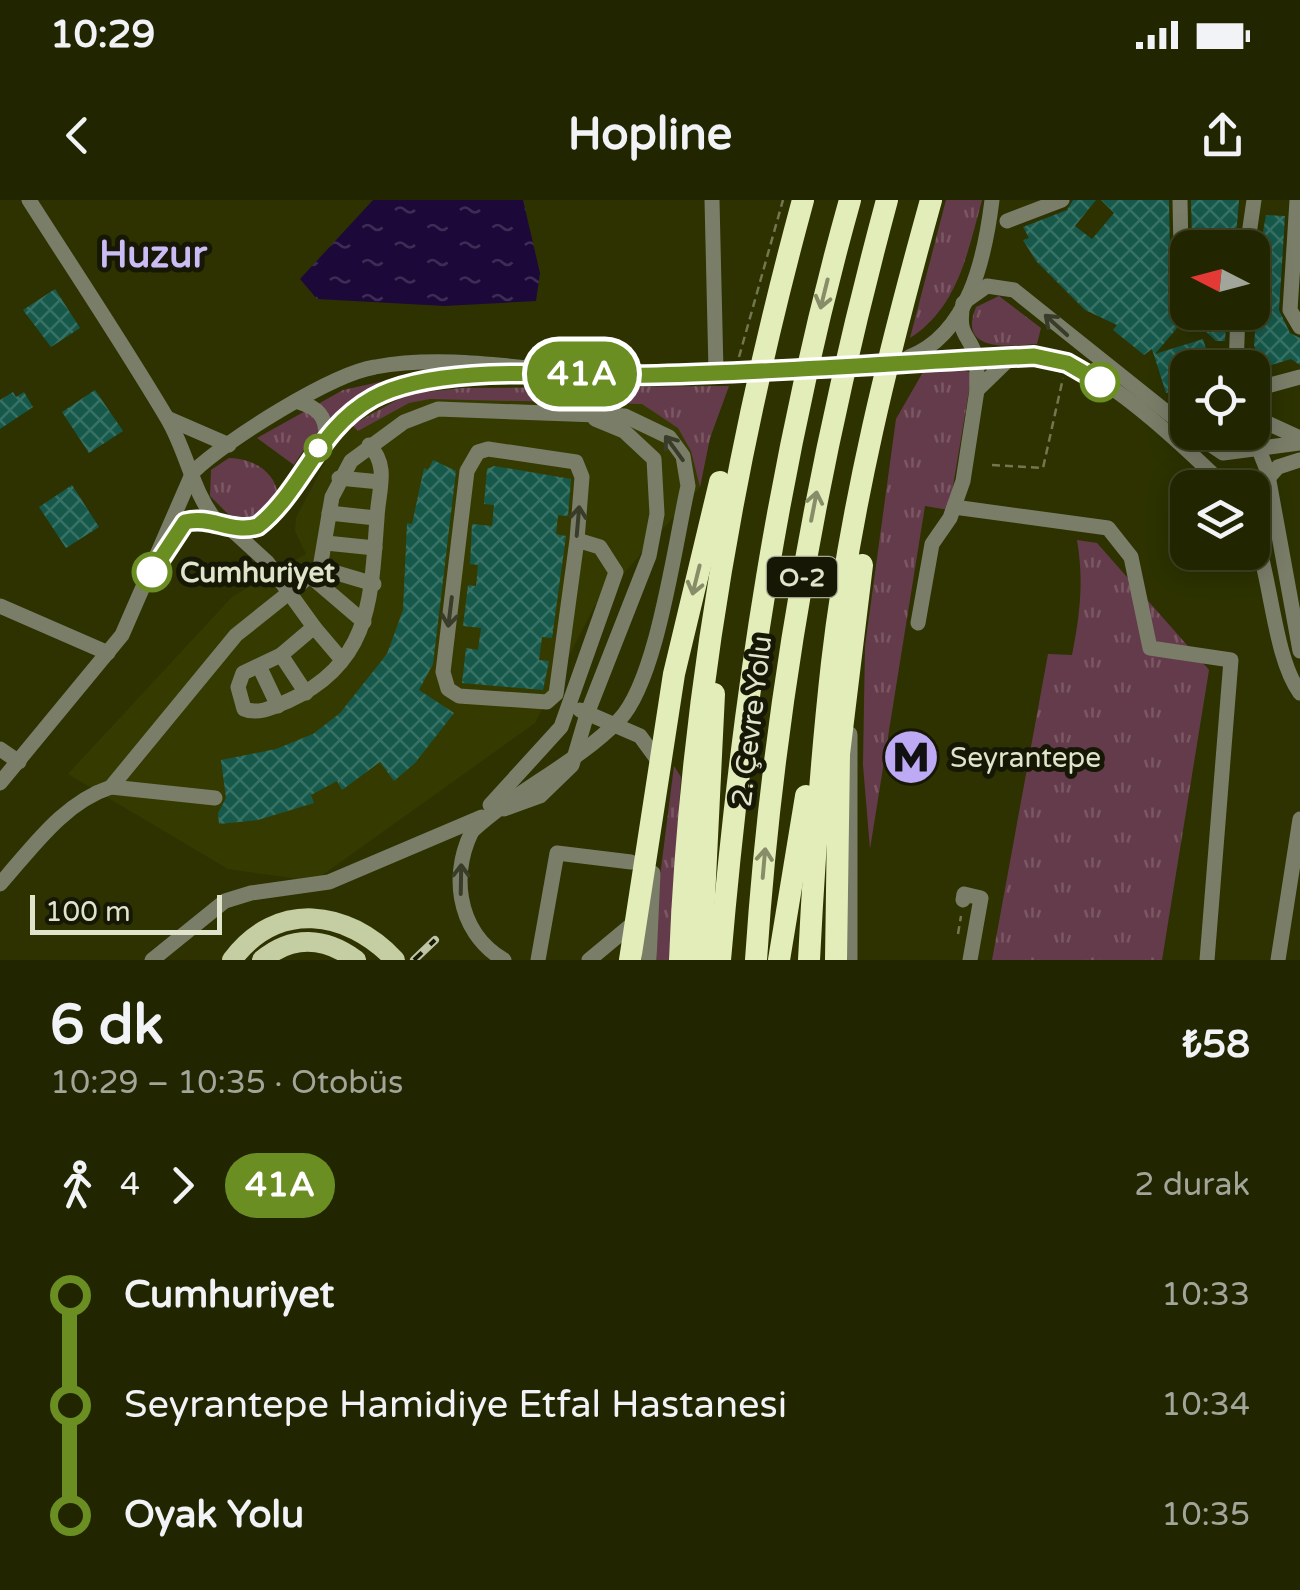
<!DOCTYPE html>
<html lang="tr">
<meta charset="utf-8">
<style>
:root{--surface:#222600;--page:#2e320f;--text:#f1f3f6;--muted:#a2a599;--line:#3f4322}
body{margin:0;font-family:"Varela Round",sans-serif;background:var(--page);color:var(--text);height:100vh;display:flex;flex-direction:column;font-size:38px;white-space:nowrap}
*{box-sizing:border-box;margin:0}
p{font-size:32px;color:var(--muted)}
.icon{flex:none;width:55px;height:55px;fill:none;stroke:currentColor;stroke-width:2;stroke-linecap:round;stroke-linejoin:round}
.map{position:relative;height:760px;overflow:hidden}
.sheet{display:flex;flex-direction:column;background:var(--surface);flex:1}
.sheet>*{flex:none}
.badge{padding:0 20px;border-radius:32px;font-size:35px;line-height:65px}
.needle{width:65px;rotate:276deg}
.controls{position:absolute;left:1170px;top:30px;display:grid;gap:20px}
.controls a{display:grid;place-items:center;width:100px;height:100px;border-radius:20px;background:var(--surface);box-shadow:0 5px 25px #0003,0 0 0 2px var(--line);font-size:50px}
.scale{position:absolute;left:30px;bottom:25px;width:192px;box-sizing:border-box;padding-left:10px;border:5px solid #dfe4ca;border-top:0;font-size:28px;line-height:35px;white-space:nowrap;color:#dfe4ca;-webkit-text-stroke:8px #161805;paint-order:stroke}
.map>.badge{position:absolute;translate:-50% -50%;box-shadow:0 0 0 5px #fff}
.legs{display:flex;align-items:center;gap:15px;height:110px;padding:0 50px;font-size:32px}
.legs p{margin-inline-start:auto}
.headline{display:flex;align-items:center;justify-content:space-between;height:170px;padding:0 50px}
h1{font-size:55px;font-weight:700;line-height:75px}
ul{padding:0 50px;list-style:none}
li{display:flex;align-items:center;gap:35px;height:110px;font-size:38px}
li i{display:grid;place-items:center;width:15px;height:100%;margin:0 12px;background:currentColor}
li i::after{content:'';width:25px;height:25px;margin:-12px;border:8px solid;border-radius:50%;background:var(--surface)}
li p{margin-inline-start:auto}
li:first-child i{background:linear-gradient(#0000 50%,currentColor 0)}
li:last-child i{background:linear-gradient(currentColor 50%,#0000 0)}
.status{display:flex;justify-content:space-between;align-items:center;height:70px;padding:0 50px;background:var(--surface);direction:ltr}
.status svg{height:28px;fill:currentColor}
header{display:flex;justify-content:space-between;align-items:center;height:130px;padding:0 50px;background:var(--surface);font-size:45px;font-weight:700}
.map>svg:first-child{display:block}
.built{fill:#353b00}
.grass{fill:url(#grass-tufts)}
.water{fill:url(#water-ripples)}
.building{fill:url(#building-cross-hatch)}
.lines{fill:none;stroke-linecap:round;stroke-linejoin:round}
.path{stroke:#72774f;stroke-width:2.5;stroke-dasharray:8 5;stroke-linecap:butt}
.minor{stroke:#7a7e69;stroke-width:15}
.major{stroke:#c5cda2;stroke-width:20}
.highway{stroke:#e3edb9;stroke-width:22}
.rail-casing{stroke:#bfc4a5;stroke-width:8}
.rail{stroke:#161805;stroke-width:4;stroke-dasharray:11;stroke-linecap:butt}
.oneway{stroke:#878d68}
.oneway2{stroke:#393c28}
.line-1-casing{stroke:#fff;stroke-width:22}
.line-1{stroke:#6b8e23;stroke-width:15}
.stop-1-dot{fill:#fff;stroke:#6b8e23;stroke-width:5}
.labels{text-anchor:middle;stroke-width:10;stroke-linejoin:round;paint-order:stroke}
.shield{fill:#161805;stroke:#a3a78f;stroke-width:2.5}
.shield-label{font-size:25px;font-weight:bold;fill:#dfe4ca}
.stop-label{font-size:28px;font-weight:bold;fill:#dfe4ca;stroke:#161805;text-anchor:start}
.street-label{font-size:28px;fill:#dfe4ca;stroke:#161805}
.poi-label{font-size:28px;fill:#dfe4ca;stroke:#161805;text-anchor:start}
.district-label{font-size:38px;font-weight:bold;fill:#cbbcf5;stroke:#161805}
</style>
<div class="status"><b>10:29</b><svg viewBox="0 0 49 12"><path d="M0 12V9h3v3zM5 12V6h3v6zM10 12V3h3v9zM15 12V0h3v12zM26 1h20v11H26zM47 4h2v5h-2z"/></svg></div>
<header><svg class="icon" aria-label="back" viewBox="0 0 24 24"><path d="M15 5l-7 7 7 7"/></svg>Hopline<svg class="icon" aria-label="share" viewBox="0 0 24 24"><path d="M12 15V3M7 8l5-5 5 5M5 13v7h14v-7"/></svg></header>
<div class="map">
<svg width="1300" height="760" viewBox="0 0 1300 760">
<defs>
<pattern id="grass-tufts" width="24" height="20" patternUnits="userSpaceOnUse" patternTransform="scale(2.5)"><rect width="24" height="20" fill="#643b4a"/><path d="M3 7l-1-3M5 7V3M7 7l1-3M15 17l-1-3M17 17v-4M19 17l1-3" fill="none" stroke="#7a5763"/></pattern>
<pattern id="water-ripples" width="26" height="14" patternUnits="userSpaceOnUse" patternTransform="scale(2.5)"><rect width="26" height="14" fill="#1c0839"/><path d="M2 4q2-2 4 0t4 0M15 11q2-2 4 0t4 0" fill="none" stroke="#3d2c54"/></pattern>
<pattern id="building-cross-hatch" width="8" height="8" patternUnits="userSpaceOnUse" patternTransform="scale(2.5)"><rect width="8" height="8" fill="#16594b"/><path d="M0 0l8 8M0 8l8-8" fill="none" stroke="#377164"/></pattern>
</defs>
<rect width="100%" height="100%" fill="#2d3200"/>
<path class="built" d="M 729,186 L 710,238 L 700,287 L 594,407 L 535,523 L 314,681 L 228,669 L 68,574 L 232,397 L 306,354 L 295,331 L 296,318 L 335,243 L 368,214 L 408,194 L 462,188 Z"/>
<g class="grass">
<path d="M 946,0 L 982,0 C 968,51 958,108 910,138 Z"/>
<path d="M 999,96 L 1041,128 L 1037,144 C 1009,146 957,153 976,107 Z"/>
<path d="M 952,167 L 972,173 L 949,310 L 925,306 L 870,649 L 863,565 L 865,446 L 896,219 L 923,172 Z"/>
<path d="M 402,177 C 355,198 321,220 294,265 L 257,238 L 343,190 Z"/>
<path d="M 729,186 L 710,238 L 700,287 L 691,251 L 678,228 L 642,204 L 430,199 L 409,203 L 358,231 L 352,225 L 408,194 L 462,188 Z"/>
<path d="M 229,258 C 252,258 275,271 278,295 L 260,324 L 236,322 L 210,296 L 211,270 Z"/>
<path d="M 1077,340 L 1097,343 L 1209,470 L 1162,760 L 992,760 L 1048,454 L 1072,455 C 1080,415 1084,380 1077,340 Z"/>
<path d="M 674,566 L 681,577 L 669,760 L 657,760 L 655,716 Z"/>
</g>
<path class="water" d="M 373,0 L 523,0 L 540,73 L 536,101 L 445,106 L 317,99 L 300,79 Z"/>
<g class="building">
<path d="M 1073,0 L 1096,0 L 1075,26 L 1092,39 L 1114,13 L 1101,0 L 1169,0 L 1170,52 L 1188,66 L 1188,112 L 1227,112 L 1225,141 L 1216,141 L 1188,115 L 1155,154 L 1203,139 L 1212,168 L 1188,168 L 1188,187 L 1166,193 L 1152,149 L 1144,155 L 1113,130 L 1117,125 L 1085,110 L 1036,61 L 1023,40 L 1029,38 L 1023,27 L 1067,10 Z"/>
<path d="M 1191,0 L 1239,0 L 1235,48 L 1192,44 Z"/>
<path d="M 1266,15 L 1285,16 L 1279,110 L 1290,133 L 1300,138 L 1300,165 L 1291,159 L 1262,168 L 1254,145 L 1257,107 L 1253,107 L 1253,88 Z"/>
<path d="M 55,89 L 80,128 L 51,147 L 23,110 Z"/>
<path d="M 95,190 L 123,231 L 89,253 L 62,212 Z"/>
<path d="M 13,192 L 16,197 L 24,192 L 33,207 L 0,229 L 0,200 Z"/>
<path d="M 433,260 L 456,271 L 433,464 L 419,490 L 454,513 L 415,563 L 394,581 L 380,562 L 342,590 L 337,581 L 311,595 L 314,603 L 258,620 L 219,624 L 218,613 L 226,598 L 221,560 L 276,549 L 313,534 L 340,513 L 387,454 L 403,410 L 407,323 L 412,324 L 424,268 L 428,270 Z"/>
<path d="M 494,266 L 571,279 L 568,316 L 558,315 L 556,334 L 566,336 L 552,438 L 542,437 L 539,460 L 549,461 L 543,490 L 462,483 L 466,448 L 478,450 L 481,428 L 463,426 L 468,385 L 476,386 L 478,365 L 470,364 L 472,324 L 492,326 L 494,305 L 484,304 L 487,269 Z"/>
<path d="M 72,285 L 99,327 L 66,348 L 39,307 Z"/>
</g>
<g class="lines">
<g class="path">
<path d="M 739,157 L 783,0"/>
<path d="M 992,265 L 1043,268 L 1063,178"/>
<path d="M 958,734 L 961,716"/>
</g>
<g class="minor">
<path d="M 29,0 C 75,72 123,144 167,218 C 187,251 192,292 217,322"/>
<path d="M 712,0 L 716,171"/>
<path d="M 1180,0 L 1181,51 L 1188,55"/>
<path d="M 1297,0 L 1290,110 L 1300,127"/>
<path d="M 1007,21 L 1062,0"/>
<path d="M 1247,48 L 1254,0"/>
<path d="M 909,157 C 969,134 985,57 992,0"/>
<path d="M 1011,157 L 977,190 C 976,180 978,166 976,157 C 969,132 957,138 963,103 L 987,86 L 1014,90 L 1188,229"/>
<path d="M 1236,168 L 1238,112"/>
<path d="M 1252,190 L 1300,177"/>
<path d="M 299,202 C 318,208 326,216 326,236"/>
<path d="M 1252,216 L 1300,238"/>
<path d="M 169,219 L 229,245"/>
<path d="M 1192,232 L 1223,253 L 1300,243"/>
<path d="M 1252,232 L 1267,270 L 1300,451"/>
<path d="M 339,278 L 380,282"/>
<path d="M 1252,296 L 1278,267 L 1300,260"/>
<path d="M 954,307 L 1108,328 L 1131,357 L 1150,448 L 1231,460 L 1207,760"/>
<path d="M 329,313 L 376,318"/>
<path d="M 1252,328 C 1272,376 1273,456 1300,493"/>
<path d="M 232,330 L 267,362 L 314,427"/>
<path d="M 171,341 L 179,326 L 197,319 L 232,330 L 258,326 C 283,307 300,272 319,246 C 375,169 443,179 527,176"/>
<path d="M 326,343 L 375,348"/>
<path d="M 320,368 L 374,384"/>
<path d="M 309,375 L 364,422"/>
<path d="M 0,406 L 108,453"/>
<path d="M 918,423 L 932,344 L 950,318 L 963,281 L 977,190"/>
<path d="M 281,455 L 306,493"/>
<path d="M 342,460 L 314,427 L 281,455 L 243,473 L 238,487 L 244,509 C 258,515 274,507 288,501 C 372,463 371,397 377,318 C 378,291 390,266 369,245"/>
<path d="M 259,466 L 278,506"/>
<path d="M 580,510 L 640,536 L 662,566"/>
<path d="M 0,549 L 19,562"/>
<path d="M 0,583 L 122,435 L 193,272 C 225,241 331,174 375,167 C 456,152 541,174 623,175 C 731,177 840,164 947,161 C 985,159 1030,149 1067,163 C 1115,180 1189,251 1227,288"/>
<path d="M 111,587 L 215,598"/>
<path d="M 490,605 L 561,527 L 616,372 L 600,347 L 577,340 L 582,277 L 576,262 L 488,249 L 478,252 L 467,271 L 443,472 L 448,489 L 459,496 L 547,502 L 556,494 L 577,340"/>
<path d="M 504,609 L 540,596 L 572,565 L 587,514 L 649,356 L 657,314 L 654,259 L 624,231 L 595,219"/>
<path d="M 476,624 C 449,669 455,731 504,760"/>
<path d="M 0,684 C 33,647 63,603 111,587 L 236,435 L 320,368 L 332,297 L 351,261 L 404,222 L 438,209 L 625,216 L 669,237 L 683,256 L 688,286 C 675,343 657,481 619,520 C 576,564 516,590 471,632"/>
<path d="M 963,700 L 964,694 L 981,698 L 970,760"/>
<path d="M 152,760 L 225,701 L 251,693 L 329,682 L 482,617"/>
<path d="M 538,760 L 557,653 L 631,662"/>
<path d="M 589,760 L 636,721"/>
<path d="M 649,760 L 653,673"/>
<path d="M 850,760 L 850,534"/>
<path d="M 1278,760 L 1300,619"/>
</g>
<g class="major">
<path d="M 232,760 C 277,700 347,709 395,760"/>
<path d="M 262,760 C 292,735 325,737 356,760"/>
</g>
<g class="highway">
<path d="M 630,760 L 674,474 L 720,282"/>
<path d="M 680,760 C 690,501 735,250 803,0"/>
<path d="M 701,760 L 714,494"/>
<path d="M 720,760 C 742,502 780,250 850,0"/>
<path d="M 756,760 C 773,502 820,249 887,0"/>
<path d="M 779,760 L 806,596"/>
<path d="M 809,760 C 814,661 821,562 832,463 C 850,307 889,151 931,0"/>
<path d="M 836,760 L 839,554 L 862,365"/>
</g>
<g class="rail-casing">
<path id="rail" d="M 414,760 L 435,740"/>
</g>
<use href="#rail" class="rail"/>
</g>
<defs><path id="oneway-shaft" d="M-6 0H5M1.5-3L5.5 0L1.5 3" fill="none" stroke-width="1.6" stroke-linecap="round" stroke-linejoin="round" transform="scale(2.5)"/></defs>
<g class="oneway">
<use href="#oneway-shaft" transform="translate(824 94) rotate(104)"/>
<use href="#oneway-shaft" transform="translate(814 306) rotate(-79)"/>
<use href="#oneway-shaft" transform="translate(696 380) rotate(104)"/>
<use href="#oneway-shaft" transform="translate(764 663) rotate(-85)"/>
</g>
<g class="oneway2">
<use href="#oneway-shaft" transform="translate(1056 125) rotate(-138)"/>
<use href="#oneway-shaft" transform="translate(674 248) rotate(-126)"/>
<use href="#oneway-shaft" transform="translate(578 321) rotate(-85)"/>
<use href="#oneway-shaft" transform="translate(450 412) rotate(97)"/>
<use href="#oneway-shaft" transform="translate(461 679) rotate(-89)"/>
</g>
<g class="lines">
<g class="line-1-casing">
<path id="line-1" d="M 152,372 L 185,322 C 211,315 231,334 258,326 C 304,289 317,229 373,198 C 440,161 579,177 657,175 C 783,172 909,162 1034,156 L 1067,163 L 1100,182"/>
</g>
<use href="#line-1" class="line-1"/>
</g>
<defs>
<g id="metro-disc" transform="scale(2.875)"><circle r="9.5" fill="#bea9f5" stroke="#161805"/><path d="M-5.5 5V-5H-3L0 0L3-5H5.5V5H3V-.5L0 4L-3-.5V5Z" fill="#111"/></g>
</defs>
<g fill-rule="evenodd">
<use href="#metro-disc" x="911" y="557"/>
</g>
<g class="stop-1-dot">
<circle cx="1100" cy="182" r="18"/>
<circle cx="318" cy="248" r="12"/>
<circle cx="152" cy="372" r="18"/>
</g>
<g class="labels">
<rect class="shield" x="767" y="357" width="70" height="40" rx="8"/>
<g class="shield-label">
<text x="802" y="386">O-2</text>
</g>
<g class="stop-label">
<text x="180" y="382">Cumhuriyet</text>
</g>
<g class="street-label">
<text transform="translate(751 521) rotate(-83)" y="10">2. Çevre Yolu</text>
</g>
<g class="poi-label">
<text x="950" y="567">Seyrantepe</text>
</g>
<g class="district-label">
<text x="153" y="67">Huzur</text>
</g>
</g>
</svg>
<div class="controls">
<a><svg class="needle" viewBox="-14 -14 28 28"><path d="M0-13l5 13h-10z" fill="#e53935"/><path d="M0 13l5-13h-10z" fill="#a2a599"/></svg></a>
<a><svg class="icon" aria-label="locate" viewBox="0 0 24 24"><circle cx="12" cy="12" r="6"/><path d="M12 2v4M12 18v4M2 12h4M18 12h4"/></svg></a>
<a><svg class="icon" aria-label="layers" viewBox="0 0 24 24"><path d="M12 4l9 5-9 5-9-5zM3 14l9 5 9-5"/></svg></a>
</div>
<div class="scale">100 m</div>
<b class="badge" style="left:582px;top:174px;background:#6b8e23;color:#fff">41A</b>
</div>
<section class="sheet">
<div class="headline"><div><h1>6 dk</h1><p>10:29 – 10:35 · Otobüs</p></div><b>₺58</b></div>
<div class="legs"><svg class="icon" aria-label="walk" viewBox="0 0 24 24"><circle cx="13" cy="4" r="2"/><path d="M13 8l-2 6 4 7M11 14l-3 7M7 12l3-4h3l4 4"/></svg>4<svg class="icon" aria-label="forward" viewBox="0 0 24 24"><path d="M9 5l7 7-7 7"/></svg><b class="badge" style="background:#6b8e23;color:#fff">41A</b><p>2 durak</p></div>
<ul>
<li><i style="color:#6b8e23"></i><b>Cumhuriyet</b><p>10:33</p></li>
<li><i style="color:#6b8e23"></i><span>Seyrantepe Hamidiye Etfal Hastanesi</span><p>10:34</p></li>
<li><i style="color:#6b8e23"></i><b>Oyak Yolu</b><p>10:35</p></li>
</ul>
</section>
